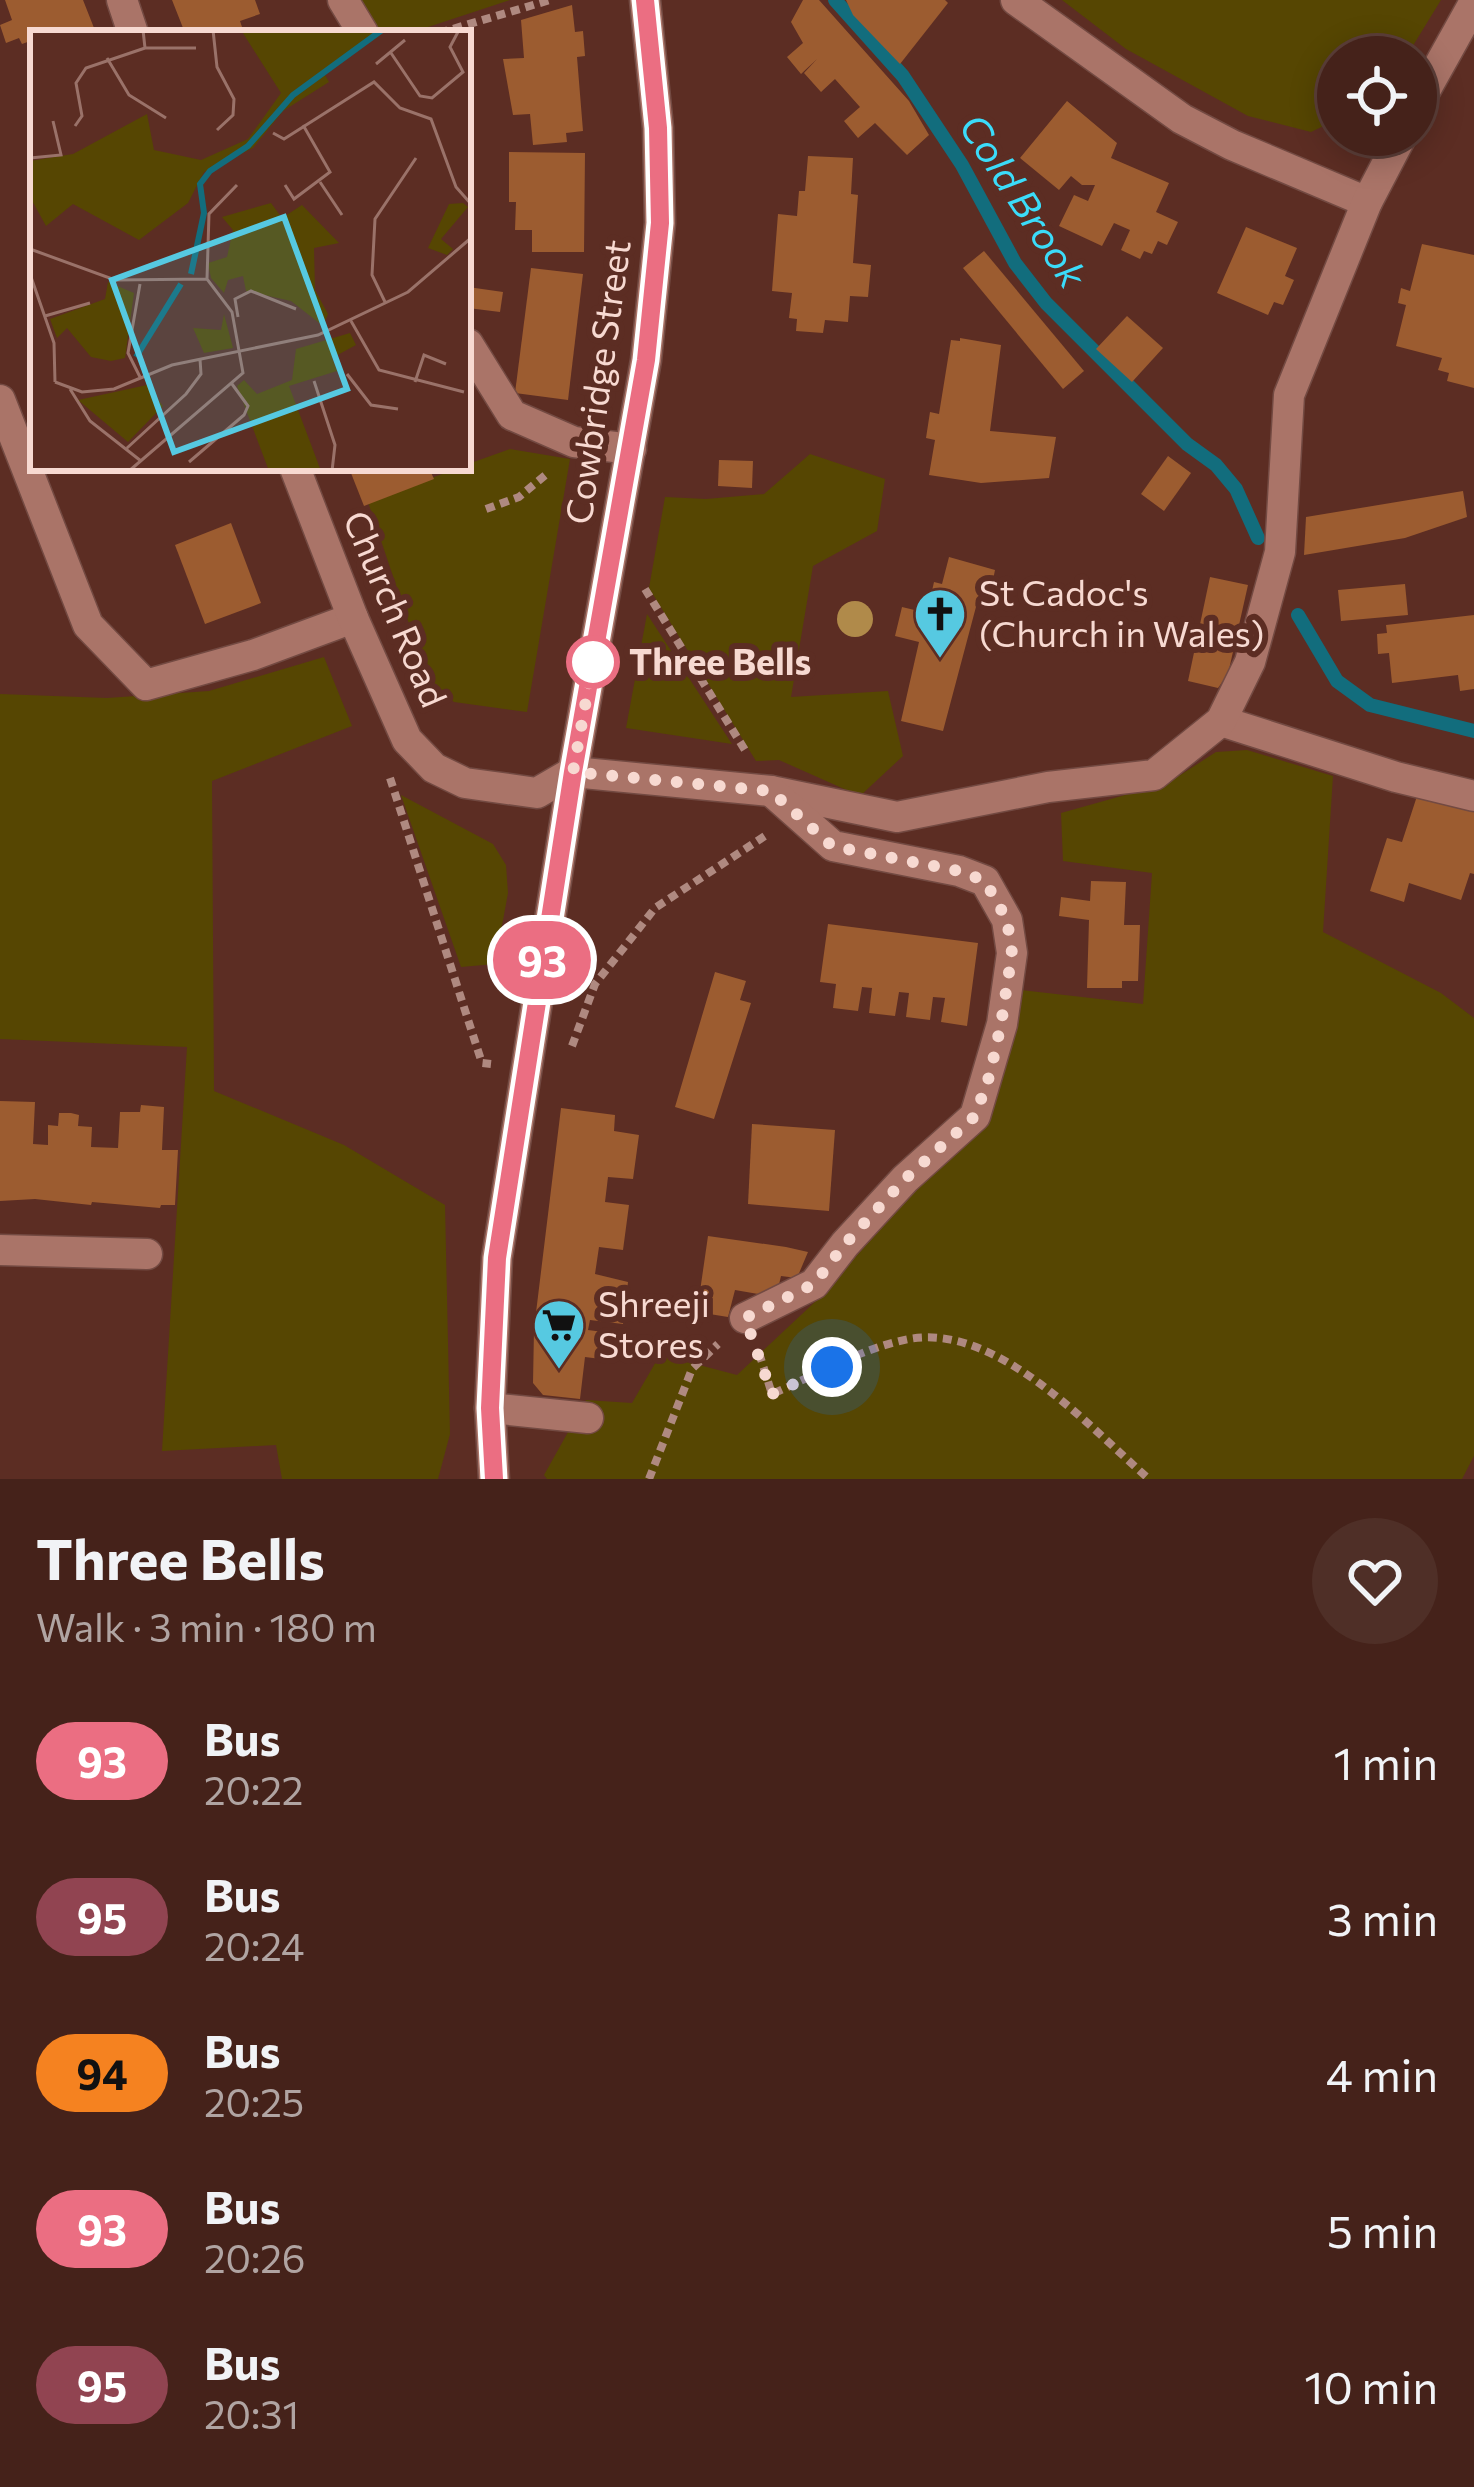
<!DOCTYPE html>
<meta charset="utf-8">
<style>
:root{--surface:#45221a;--page:#4f2f27;--text:#f1f3f6;--muted:#b0a4a2;--line:#5d3f39}
body{margin:0;font-family:Commissioner,sans-serif;background:var(--page);color:var(--text);height:100vh;display:flex;flex-direction:column;font-size:45px;white-space:nowrap}
*{box-sizing:border-box;margin:0}
p{font-size:39px;color:var(--muted)}
.icon{flex:none;width:66px;height:66px;fill:none;stroke:currentColor;stroke-width:2;stroke-linecap:round;stroke-linejoin:round}
.map{position:relative;height:1479px;overflow:hidden}
.details{display:flex;flex-direction:column;background:var(--surface);flex:1}
.details>*{flex:none}
.badge{padding:0 24px;border-radius:39px;font-size:42px;line-height:78px}
.controls{position:absolute;left:1317px;top:36px;display:grid;gap:24px}
.controls a{display:grid;place-items:center;width:120px;height:120px;border-radius:50%;background:var(--surface);box-shadow:0 6px 30px #0003,0 0 0 3px var(--line);font-size:60px}
.you{position:absolute;width:60px;height:60px;margin:-30px;border:9px solid #fff;border-radius:50%;background:#1a73e8;box-shadow:0 0 0 18px #1a73e833}
.map>.badge{position:absolute;translate:-50% -50%;box-shadow:0 0 0 6px #fff}
.round{display:grid;place-items:center;flex:none;width:126px;height:126px;border-radius:63px;background:var(--page)}
.headline{display:flex;align-items:center;justify-content:space-between;height:204px;padding:0 36px}
h1{font-size:57px;font-weight:700;line-height:90px}
ul{padding:0;list-style:none}
li{display:flex;align-items:center;gap:36px;height:156px;padding:0 36px}
li div{flex:1}
li b{display:block;font-size:45px}
li em{font-style:normal}
li .badge{min-width:132px;font-weight:700;text-align:center}
.map>svg:first-child{display:block}
.green{fill:#564602}
.lines{fill:none;stroke-linecap:round;stroke-linejoin:round}
.stream{stroke:#126d7d;stroke-width:14}
.building{fill:#9c5c30}
.minor-casing{stroke:#734a42;stroke-width:33}
.path{stroke:#af8980;stroke-width:8;stroke-dasharray:9 6;stroke-linecap:butt}
.minor{stroke:#aa7468;stroke-width:30}
.tree{fill:#b08a4a}
.line-casing{stroke:#fff;stroke-width:27}
.line{stroke:#eb6e82;stroke-width:18}
.walk{stroke:#f7d9d1;stroke-width:12;stroke-dasharray:0 21.6}
.stop-dot{fill:#fff;stroke:#eb6e82;stroke-width:6}
.labels{text-anchor:middle;stroke-width:12;stroke-linejoin:round;paint-order:stroke}
.street-label{font-size:36px;fill:#f7d9d1;stroke:#5c2d23}
.poi-label{font-size:36px;fill:#f7d9d1;stroke:#5c2d23;text-anchor:start}
.stop-label{font-size:36px;font-weight:bold;fill:#f7d9d1;stroke:#5c2d23;text-anchor:start}
.water-label{font-size:39px;font-style:italic;fill:#3bdcf9;stroke:#5c2d23}
.inset-river{fill:none;stroke:#126d7d;stroke-width:6}
.inset-road{fill:none;stroke:#9a7269;stroke-width:3}
.view{fill:#56c9e1;fill-opacity:0.15;stroke:#56c9e1;stroke-width:6}
.inset-edge{fill:none;stroke:#f7d9d1;stroke-width:6}
</style>
<div class="map">
<svg width="1474" height="1479" viewBox="0 0 1474 1479">
<rect width="100%" height="100%" fill="#5c2d23"/>
<g class="green">
<path d="M 359,0 L 510,0 L 410,33 L 375,33 Z"/>
<path d="M 1062,0 L 1441,0 L 1406,57 L 1338,57 L 1338,119 L 1311,132 L 1248,116 L 1126,49 Z"/>
<path d="M 510,449 L 570,459 L 527,712 L 454,702 L 428,680 L 368,502 L 458,468 L 468,468 L 468,464 Z"/>
<path d="M 810,454 L 885,479 L 877,531 L 813,566 L 791,697 L 888,691 L 903,756 L 860,796 L 779,760 L 756,761 L 649,588 L 665,497 L 706,499 L 764,494 Z"/>
<path d="M 647,614 L 732,744 L 626,728 Z"/>
<path d="M 324,657 L 352,726 L 212,781 L 214,1091 L 344,1145 L 445,1205 L 450,1434 L 438,1479 L 282,1479 L 276,1445 L 162,1451 L 187,1047 L 0,1039 L 0,694 L 107,698 L 209,691 Z"/>
<path d="M 1247,750 L 1333,776 L 1323,932 L 1441,993 L 1474,1018 L 1474,1456 L 1462,1479 L 547,1479 L 544,1475 L 586,1400 L 632,1403 L 668,1341 L 684,1361 L 737,1375 L 817,1300 L 930,1174 L 1021,990 L 1143,1004 L 1152,873 L 1063,861 L 1061,813 L 1168,783 L 1216,752 Z"/>
<path d="M 401,795 L 493,844 L 506,865 L 508,893 L 495,964 L 461,967 Z"/>
</g>
<g class="lines">
<g class="stream">
<path d="M 835,0 L 903,76 L 962,165 L 1015,263 L 1046,303 L 1187,444 L 1216,465 L 1236,489 L 1258,538"/>
<path d="M 1298,615 L 1337,681 L 1370,705 L 1474,731"/>
</g>
</g>
<g class="building">
<path d="M 5,0 L 83,0 L 96,33 L 33,33 L 33,40 L 22,44 L 19,38 L 6,43 L 0,25 L 12,20 Z"/>
<path d="M 172,0 L 255,0 L 260,14 L 240,21 L 244,33 L 185,33 Z"/>
<path d="M 803,0 L 819,0 L 909,101 L 929,135 L 907,155 L 875,123 L 858,138 L 844,121 L 860,107 L 835,79 L 821,92 L 804,73 L 817,59 L 801,74 L 787,57 L 803,43 L 791,22 Z"/>
<path d="M 846,0 L 945,0 L 948,3 L 900,64 L 853,15 Z"/>
<path d="M 572,5 L 575,32 L 583,31 L 585,56 L 577,57 L 583,131 L 566,133 L 567,142 L 533,145 L 530,114 L 513,115 L 503,59 L 524,58 L 521,20 Z"/>
<path d="M 1067,101 L 1117,143 L 1111,158 L 1169,183 L 1156,212 L 1178,222 L 1167,245 L 1158,241 L 1152,254 L 1144,251 L 1140,259 L 1121,250 L 1130,230 L 1114,223 L 1102,246 L 1059,226 L 1074,195 L 1088,201 L 1095,185 L 1082,185 L 1071,176 L 1059,190 L 1020,158 Z"/>
<path d="M 509,152 L 585,153 L 584,252 L 532,252 L 532,230 L 515,230 L 516,202 L 509,202 Z"/>
<path d="M 808,156 L 853,158 L 851,194 L 858,195 L 853,263 L 871,265 L 868,297 L 850,296 L 848,322 L 825,320 L 823,333 L 796,331 L 797,319 L 789,318 L 792,293 L 772,291 L 778,214 L 797,216 L 799,191 L 805,191 Z"/>
<path d="M 1246,227 L 1297,248 L 1285,276 L 1294,280 L 1283,305 L 1274,302 L 1268,315 L 1217,293 Z"/>
<path d="M 1422,244 L 1474,255 L 1474,388 L 1447,381 L 1449,373 L 1438,370 L 1442,358 L 1396,346 L 1406,305 L 1398,303 L 1401,288 L 1410,291 Z"/>
<path d="M 984,251 L 1084,371 L 1063,389 L 963,268 Z"/>
<path d="M 531,268 L 583,274 L 568,400 L 515,393 Z"/>
<path d="M 468,287 L 503,292 L 500,312 L 468,308 Z"/>
<path d="M 1127,316 L 1163,348 L 1132,382 L 1096,349 Z"/>
<path d="M 960,338 L 1001,345 L 990,431 L 1056,437 L 1049,478 L 981,483 L 929,475 L 935,440 L 926,438 L 930,412 L 939,414 L 951,340 L 960,341 Z"/>
<path d="M 1168,456 L 1191,473 L 1164,511 L 1141,494 Z"/>
<path d="M 719,460 L 753,461 L 752,488 L 718,486 Z"/>
<path d="M 349,468 L 429,468 L 434,479 L 364,506 Z"/>
<path d="M 1463,491 L 1467,517 L 1405,538 L 1304,555 L 1306,517 Z"/>
<path d="M 231,523 L 261,603 L 205,624 L 175,545 Z"/>
<path d="M 949,557 L 995,570 L 991,590 L 981,588 L 943,731 L 901,721 L 919,642 L 895,636 L 902,607 L 927,613 L 934,582 L 942,584 Z"/>
<path d="M 1210,577 L 1248,585 L 1228,674 L 1218,688 L 1188,681 Z"/>
<path d="M 1405,584 L 1408,615 L 1341,621 L 1338,590 Z"/>
<path d="M 1474,615 L 1474,689 L 1460,691 L 1458,675 L 1392,683 L 1389,653 L 1378,654 L 1377,634 L 1387,633 L 1386,625 Z"/>
<path d="M 1418,793 L 1474,812 L 1474,874 L 1470,873 L 1461,900 L 1409,883 L 1404,902 L 1370,891 L 1387,838 L 1402,842 Z"/>
<path d="M 1091,881 L 1126,882 L 1124,925 L 1140,925 L 1138,981 L 1122,981 L 1122,988 L 1087,988 L 1089,920 L 1059,916 L 1061,897 L 1090,901 Z"/>
<path d="M 828,924 L 978,943 L 967,1026 L 941,1022 L 945,998 L 933,997 L 930,1020 L 906,1017 L 909,993 L 899,992 L 895,1016 L 869,1013 L 872,988 L 862,987 L 858,1011 L 833,1008 L 836,984 L 820,982 Z"/>
<path d="M 715,972 L 746,981 L 740,1000 L 751,1003 L 714,1119 L 675,1107 Z"/>
<path d="M 0,1101 L 35,1102 L 33,1144 L 48,1145 L 48,1125 L 58,1126 L 59,1113 L 71,1113 L 79,1115 L 78,1126 L 92,1127 L 91,1147 L 118,1148 L 120,1112 L 140,1112 L 141,1105 L 164,1107 L 162,1150 L 178,1150 L 175,1205 L 161,1205 L 160,1208 L 92,1202 L 91,1205 L 35,1199 L 0,1201 Z"/>
<path d="M 561,1108 L 615,1115 L 614,1131 L 639,1135 L 633,1179 L 608,1177 L 605,1202 L 629,1205 L 623,1250 L 599,1247 L 595,1274 L 628,1282 L 623,1324 L 590,1320 L 588,1330 L 611,1333 L 609,1360 L 585,1357 L 580,1399 L 543,1395 L 533,1383 L 534,1329 Z"/>
<path d="M 752,1124 L 835,1130 L 829,1211 L 748,1204 Z"/>
<path d="M 708,1236 L 786,1247 L 808,1252 L 797,1278 L 781,1276 L 776,1297 L 735,1290 L 728,1317 L 697,1312 Z"/>
</g>
<g class="lines">
<g class="minor-casing">
<g id="minor">
<path d="M 122,0 L 133,33"/>
<path d="M 343,0 L 363,33"/>
<path d="M 1016,0 L 1182,119 L 1232,145 L 1367,202"/>
<path d="M 1416,107 L 1474,3"/>
<path d="M 468,344 L 512,415 L 574,442 L 631,449"/>
<path d="M 0,400 L 88,625 L 146,685 L 253,655 L 353,618"/>
<path d="M 295,468 L 353,618 L 407,740 L 434,768 L 465,783 L 537,793 L 573,772"/>
<path d="M 1221,721 L 1396,777 L 1474,796"/>
<path d="M 573,772 L 771,791 L 897,817 L 1048,787 L 1154,775 L 1221,721 L 1250,662 L 1280,552 L 1289,395 L 1367,202 L 1402,135"/>
<path d="M 0,1250 L 147,1254"/>
<path d="M 745,1318 L 814,1284 L 845,1244 L 905,1179 L 975,1116 L 1002,1024 L 1012,953 L 1007,920 L 985,881 L 959,871 L 833,846 L 771,791"/>
<path d="M 490,1408 L 588,1418"/>
<path d="M 494,1479 L 490,1408 L 497,1258 L 573,772 L 646,360 L 660,223 L 658,128 L 645,0"/>
</g>
</g>
<g class="path">
<path d="M 439,33 L 550,0"/>
<path d="M 486,509 L 519,497 L 549,472"/>
<path d="M 645,589 L 745,750"/>
<path d="M 390,778 L 482,1063 L 491,1064"/>
<path d="M 572,1046 L 595,984 L 655,908 L 768,834"/>
<path d="M 759,1353 L 772,1394 C 816,1375 862,1348 909,1339 C 997,1323 1088,1426 1149,1479"/>
<path d="M 649,1479 L 692,1369 L 718,1344"/>
</g>
<use href="#minor" class="minor"/>
</g>
<circle class="tree" cx="855" cy="619" r="18"/>
<g class="lines">
<g class="line-casing">
<path id="line" d="M 494,1479 L 490,1408 L 497,1258 L 573,772 L 646,360 L 660,223 L 658,128 L 645,0"/>
</g>
<use href="#line" class="line"/>
<path class="walk" d="M 593,662 L 573,772 L 771,791 L 832,846 L 959,871 L 985,881 L 1007,920 L 1012,953 L 1001,1024 L 990,1074 L 975,1116 L 905,1179 L 845,1244 L 814,1284 L 745,1318 L 772,1394 L 832,1367"/>
</g>
<defs>
<g id="church-pin" transform="scale(2.7)"><path d="M0 17L-7.5 6A9.5 9.5 0 1 1 7.5 6Z" fill="#56c9e1" stroke="#5c2d23"/><path d="M-1.2-6h2.4v3.5h3.3v2.4h-3.3V6h-2.4V-.1h-3.3v-2.4h3.3Z" fill="#111"/></g>
<g id="supermarket-pin" transform="scale(2.7)"><path d="M0 17L-7.5 6A9.5 9.5 0 1 1 7.5 6Z" fill="#56c9e1" stroke="#5c2d23"/><path d="M-6-5.5h2.5l.6 2H6L4.5 2H-2.5L-4.4-4H-6ZM-1.5 3.2a1.3 1.3 0 1 0 .1 0ZM3 3.2a1.3 1.3 0 1 0 .1 0Z" fill="#111"/></g>
</defs>
<g fill-rule="evenodd">
<use href="#church-pin" x="940" y="614"/>
<use href="#supermarket-pin" x="559" y="1325"/>
</g>
<circle class="stop-dot" cx="593" cy="662" r="24"/>
<g class="labels">
<g class="street-label">
<text transform="translate(598 382) rotate(-82)" y="13">Cowbridge Street</text>
<text transform="translate(395 609) rotate(67)" y="13">Church Road</text>
</g>
<g class="poi-label">
<text x="979" y="606">St Cadoc's<tspan x="979" dy="41">(Church in Wales)</tspan></text>
<text x="598" y="1317">Shreeji<tspan x="598" dy="41">Stores</tspan></text>
</g>
<g class="stop-label">
<text x="629" y="675">Three Bells</text>
</g>
<g class="water-label">
<text transform="translate(1023 201) rotate(57)" y="14">Cold Brook</text>
</g>
</g>
<g transform="translate(30 30)">
<rect width="441" height="441" fill="#5c2d23"/>
<path d="M 211,0 L 350,0 L 295,45 L 299,52 L 253,81 L 223,118 L 174,142 L 158,173 L 109,210 L 43,174 L 16,196 L 0,167 L 0,131 L 43,124 L 117,84 L 124,120 L 171,130 L 218,109 L 251,63 ZM 241,173 L 252,188 L 272,175 L 309,213 L 284,218 L 285,260 L 298,284 L 293,296 L 261,271 L 216,261 L 213,246 L 198,250 L 194,263 L 181,248 L 178,233 L 197,227 L 203,200 L 192,187 ZM 433,173 L 438,177 L 411,209 L 423,219 L 417,225 L 398,218 L 419,174 ZM 78,252 L 104,263 L 95,328 L 81,331 L 61,327 L 37,298 L 27,308 L 20,289 L 75,269 ZM 194,284 L 203,318 L 174,323 L 163,298 L 191,300 ZM 320,303 L 326,315 L 302,328 L 307,341 L 259,356 L 291,441 L 239,441 L 207,356 L 214,350 L 227,364 L 262,350 L 266,319 ZM 117,355 L 133,376 L 98,412 L 48,370 Z" fill="#564602"/>
<path class="inset-river" d="M 161,244 L 174,183 L 170,154 L 180,141 L 218,116 L 263,65 L 352,0M 106,327 L 151,254"/>
<path class="inset-road" d="M 113,0 L 115,18 L 166,18M 183,0 L 187,37 L 204,69 L 203,85 L 187,100M 361,23 L 390,66 L 402,68 L 433,42 L 420,17 L 429,0M 77,28 L 99,65 L 136,88M 346,34 L 375,10M 45,96 L 52,86 L 46,53 L 56,38 L 115,18M 243,103 L 254,109 L 344,52 L 370,78 L 401,89 L 426,157 L 441,174M 0,128 L 31,125 L 23,91M 290,152 L 312,185M 255,155 L 264,169 L 300,142 L 273,95M 0,219 L 85,250 L 177,249 L 202,282 L 213,343 L 99,441M 0,244 L 24,313 L 25,352M 177,249 L 179,184 L 207,155M 110,254 L 98,323 L 111,349M 356,274 L 342,245 L 345,189 L 386,128M 15,286 L 60,273M 208,287 L 205,269 L 221,261 L 266,279M 321,291 L 349,340 L 434,362M 317,344 L 341,375 L 368,379M 284,351 L 305,415 L 302,441M 25,352 L 52,362 L 84,359 L 142,335 L 288,305 L 378,262 L 441,208M 385,352 L 394,325 L 416,334M 40,359 L 60,391 L 111,431M 97,418 L 156,364 L 171,344 L 170,329M 159,432 L 214,385 L 218,376 L 202,354"/>
<path class="view" d="M 254,187 L 317,359 L 144,422 L 82,250 Z"/>
<rect width="441" height="441" class="inset-edge"/>
</g>
</svg>
<div class="controls">
<a><svg class="icon" aria-label="locate" viewBox="0 0 24 24"><circle cx="12" cy="12" r="6"/><path d="M12 2v4M12 18v4M2 12h4M18 12h4"/></svg></a>
</div>
<div class="you" style="left:832px;top:1367px"></div>
<b class="badge" style="left:542px;top:960px;background:#eb6e82;color:#fff">93</b>
</div>
<section class="details">
<div class="headline"><div><h1>Three Bells</h1><p>Walk · 3 min · 180 m</p></div><a class="round"><svg class="icon" aria-label="heart" viewBox="0 0 24 24"><path d="M12 20l-8-8c-3-5 5-10 8-4 3-6 11-1 8 4z"/></svg></a></div>
<ul>
<li><span class="badge" style="background:#eb6e82;color:#fff">93</span><div><b>Bus</b><p>20:22</p></div><em>1 min</em></li>
<li><span class="badge" style="background:#914451;color:#fff">95</span><div><b>Bus</b><p>20:24</p></div><em>3 min</em></li>
<li><span class="badge" style="background:#f58220;color:#111">94</span><div><b>Bus</b><p>20:25</p></div><em>4 min</em></li>
<li><span class="badge" style="background:#eb6e82;color:#fff">93</span><div><b>Bus</b><p>20:26</p></div><em>5 min</em></li>
<li><span class="badge" style="background:#914451;color:#fff">95</span><div><b>Bus</b><p>20:31</p></div><em>10 min</em></li>
</ul>
</section>
